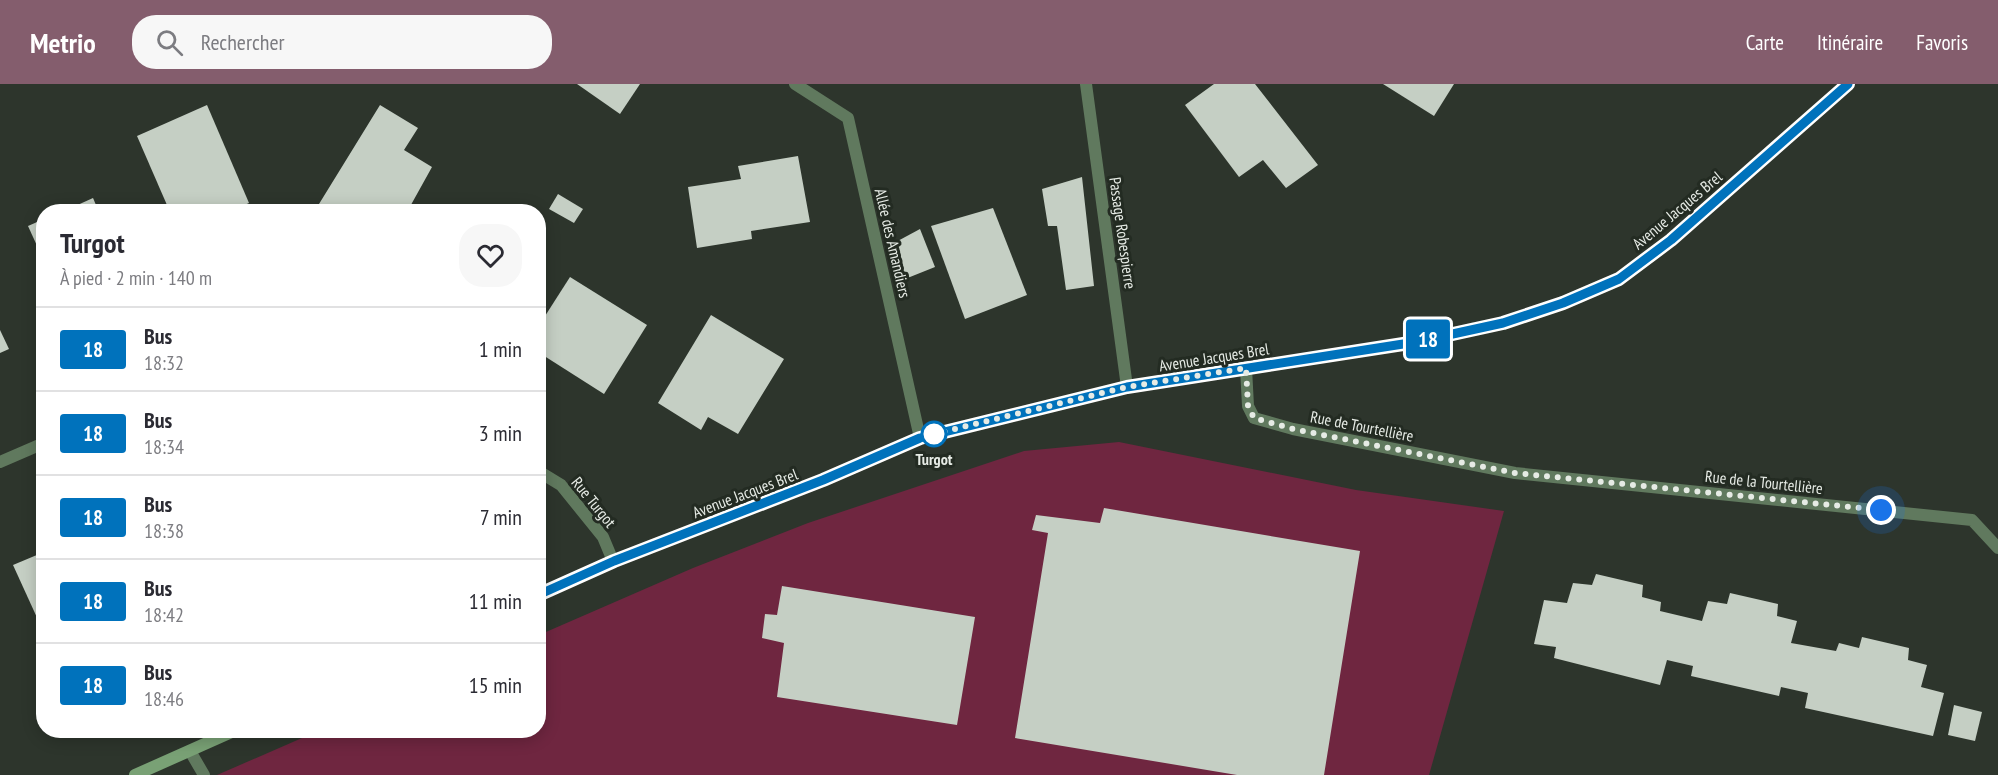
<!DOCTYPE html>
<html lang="fr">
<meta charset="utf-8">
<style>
:root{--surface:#fff;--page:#f7f7f7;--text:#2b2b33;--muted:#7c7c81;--line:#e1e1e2;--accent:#845d6d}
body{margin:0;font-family:"PT Sans Narrow",sans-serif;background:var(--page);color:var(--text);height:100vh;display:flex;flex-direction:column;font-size:22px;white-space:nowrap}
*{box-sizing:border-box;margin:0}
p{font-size:20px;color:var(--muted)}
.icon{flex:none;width:33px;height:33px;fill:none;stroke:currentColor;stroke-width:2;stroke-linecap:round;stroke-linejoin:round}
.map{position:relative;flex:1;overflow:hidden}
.details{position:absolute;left:36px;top:120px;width:510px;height:534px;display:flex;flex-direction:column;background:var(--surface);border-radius:24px;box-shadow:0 3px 15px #0003}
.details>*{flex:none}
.badge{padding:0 12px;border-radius:4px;font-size:21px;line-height:39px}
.you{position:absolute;width:30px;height:30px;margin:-15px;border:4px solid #fff;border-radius:50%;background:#1a73e8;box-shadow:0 0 0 9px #1a73e833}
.map>.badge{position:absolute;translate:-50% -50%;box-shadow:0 0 0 3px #fff}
.round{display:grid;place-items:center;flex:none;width:63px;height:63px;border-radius:24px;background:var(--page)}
.headline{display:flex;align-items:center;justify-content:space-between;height:102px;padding:0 24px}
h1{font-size:28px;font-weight:700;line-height:45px}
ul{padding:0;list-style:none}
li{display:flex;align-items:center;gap:18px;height:84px;padding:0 24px;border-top:2px solid var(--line)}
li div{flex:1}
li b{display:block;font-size:22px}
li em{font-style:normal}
li .badge{min-width:66px;font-weight:700;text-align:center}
header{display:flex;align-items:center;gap:36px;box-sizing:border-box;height:84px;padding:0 30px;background:var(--accent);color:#fff}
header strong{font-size:28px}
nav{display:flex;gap:33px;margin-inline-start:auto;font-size:21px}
.search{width:420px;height:54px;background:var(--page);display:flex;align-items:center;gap:15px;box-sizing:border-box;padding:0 21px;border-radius:24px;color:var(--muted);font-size:22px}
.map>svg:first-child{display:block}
.green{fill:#6f2640}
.building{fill:#c5cfc4}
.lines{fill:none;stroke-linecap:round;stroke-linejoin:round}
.service{stroke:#60795e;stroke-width:12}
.minor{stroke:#60795e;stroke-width:12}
.secondary{stroke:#79a175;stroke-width:12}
.line-casing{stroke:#fff;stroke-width:14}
.line{stroke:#0072bc;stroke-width:9}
.walk{stroke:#e6ebe5;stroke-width:6;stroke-dasharray:0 10.8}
.stop-dot{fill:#fff;stroke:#0072bc;stroke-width:3}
.labels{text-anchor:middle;stroke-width:6;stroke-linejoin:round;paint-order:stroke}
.street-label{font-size:16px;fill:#e6ebe5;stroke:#232b22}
.stop-label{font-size:16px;font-weight:bold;fill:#e6ebe5;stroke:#232b22}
</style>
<header>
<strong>Metrio</strong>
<div class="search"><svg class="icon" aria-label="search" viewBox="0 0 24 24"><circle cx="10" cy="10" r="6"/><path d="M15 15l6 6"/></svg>Rechercher</div>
<nav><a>Carte</a><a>Itinéraire</a><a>Favoris</a></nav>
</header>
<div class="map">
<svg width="1998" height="691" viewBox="0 0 1998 691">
<rect width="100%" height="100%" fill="#2d352c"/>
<path class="green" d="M 1119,358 L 1356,406 L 1504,427 L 1429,691 L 217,691 L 318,647 L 538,646 L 539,551 L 693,484 L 808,439 L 1024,367 Z"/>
<g class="building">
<path d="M 577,0 L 640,0 L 620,30 Z"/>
<path d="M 1214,0 L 1255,0 L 1318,81 L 1286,104 L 1263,76 L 1239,93 L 1185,21 Z"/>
<path d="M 1383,0 L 1454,0 L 1434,32 Z"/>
<path d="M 207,21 L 249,119 L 229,128 L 170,128 L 137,52 Z"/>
<path d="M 380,21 L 418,44 L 404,66 L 432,83 L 407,128 L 330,128 L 319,120 Z"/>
<path d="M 798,72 L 810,138 L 751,147 L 752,155 L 697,164 L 688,103 L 741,95 L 738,82 Z"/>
<path d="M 1082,93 L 1094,202 L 1066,206 L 1057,142 L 1048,142 L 1042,105 Z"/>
<path d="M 558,110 L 583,125 L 574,139 L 549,125 Z"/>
<path d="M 93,114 L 99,128 L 62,128 Z"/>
<path d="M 993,124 L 1027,211 L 965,235 L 931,142 Z"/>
<path d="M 44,135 L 44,177 L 28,142 Z"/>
<path d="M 920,145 L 935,183 L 900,197 L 894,159 Z"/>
<path d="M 570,193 L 647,241 L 604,310 L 538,268 L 538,243 Z"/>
<path d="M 711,231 L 784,275 L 738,350 L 708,333 L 701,346 L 658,319 Z"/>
<path d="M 0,246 L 9,265 L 0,269 Z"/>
<path d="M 1104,424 L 1360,467 L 1324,691 L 1237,691 L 1015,654 L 1048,449 L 1032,446 L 1036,431 L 1100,439 Z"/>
<path d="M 44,468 L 44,549 L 13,481 Z"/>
<path d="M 1596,490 L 1643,501 L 1642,513 L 1661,518 L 1660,527 L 1702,537 L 1708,517 L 1727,520 L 1730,509 L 1778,520 L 1777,532 L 1797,537 L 1791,559 L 1836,567 L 1839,559 L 1859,564 L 1862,553 L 1909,564 L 1908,576 L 1927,581 L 1921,603 L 1944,609 L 1933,652 L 1805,624 L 1808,609 L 1781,603 L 1779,612 L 1691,592 L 1693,582 L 1667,576 L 1660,601 L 1554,574 L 1556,563 L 1534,560 L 1544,516 L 1567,519 L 1573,499 L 1592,501 Z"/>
<path d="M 782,502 L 975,533 L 957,641 L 777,613 L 784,559 L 762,554 L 765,530 L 777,531 Z"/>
<path d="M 1954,621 L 1982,628 L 1975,657 L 1948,651 Z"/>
</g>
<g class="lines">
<path class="service" d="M 190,667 L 204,691"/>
<g class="minor">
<path d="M 795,0 L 848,34 L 920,354"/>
<path d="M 1086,0 L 1127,303"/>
<path d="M 1246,284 L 1248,322 L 1254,334 L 1293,345 L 1515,389 L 1972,436 L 1998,464"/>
<path d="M 0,378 L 44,359"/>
<path d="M 538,387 L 561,401 L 603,453 L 613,477"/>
</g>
<g class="secondary">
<path d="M 538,511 L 613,477 L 823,396 L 920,354 L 1127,303 L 1416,258 L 1503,239 L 1563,219 L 1619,195 L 1671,156 L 1848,0"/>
<path d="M 135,691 L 236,646"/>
</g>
</g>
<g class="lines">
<g class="line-casing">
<path id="line" d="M 538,511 L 614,477 L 823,396 L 920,354 L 1127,303 L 1416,258 L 1503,239 L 1563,219 L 1619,195 L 1671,156 L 1848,0"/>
</g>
<use href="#line" class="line"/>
<path class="walk" d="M 934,350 L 1127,303 L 1246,284 L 1248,322 L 1254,334 L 1293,345 L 1515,389 L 1881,426"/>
</g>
<circle class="stop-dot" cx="934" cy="350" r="12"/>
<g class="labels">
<g class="street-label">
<text transform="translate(1677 126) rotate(-40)" y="6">Avenue Jacques Brel</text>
<text transform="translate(1123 149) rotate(82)" y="6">Passage Robespierre</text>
<text transform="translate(893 159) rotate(77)" y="6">Allée des Amandiers</text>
<text transform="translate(1214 273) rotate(-9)" y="6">Avenue Jacques Brel</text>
<text transform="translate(1362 342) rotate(11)" y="6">Rue de Tourtellière</text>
<text transform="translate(1764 398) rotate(6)" y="6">Rue de la Tourtellière</text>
<text transform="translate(745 409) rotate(-21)" y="6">Avenue Jacques Brel</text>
<text transform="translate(594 418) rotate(51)" y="6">Rue Turgot</text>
</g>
<g class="stop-label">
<text x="934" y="381">Turgot</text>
</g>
</g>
</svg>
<div class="you" style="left:1881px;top:426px"></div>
<b class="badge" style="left:1428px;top:255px;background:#0072bc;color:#fff">18</b>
<section class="details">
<div class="headline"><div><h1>Turgot</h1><p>À pied · 2 min · 140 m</p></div><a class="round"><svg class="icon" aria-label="heart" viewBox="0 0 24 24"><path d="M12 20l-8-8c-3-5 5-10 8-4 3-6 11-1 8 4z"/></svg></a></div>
<ul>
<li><span class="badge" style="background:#0072bc;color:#fff">18</span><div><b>Bus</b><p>18:32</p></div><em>1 min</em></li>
<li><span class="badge" style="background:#0072bc;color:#fff">18</span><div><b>Bus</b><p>18:34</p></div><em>3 min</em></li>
<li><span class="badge" style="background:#0072bc;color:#fff">18</span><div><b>Bus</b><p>18:38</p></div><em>7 min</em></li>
<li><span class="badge" style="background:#0072bc;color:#fff">18</span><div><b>Bus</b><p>18:42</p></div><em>11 min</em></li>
<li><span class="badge" style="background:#0072bc;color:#fff">18</span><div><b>Bus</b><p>18:46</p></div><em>15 min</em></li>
</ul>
</section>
</div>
